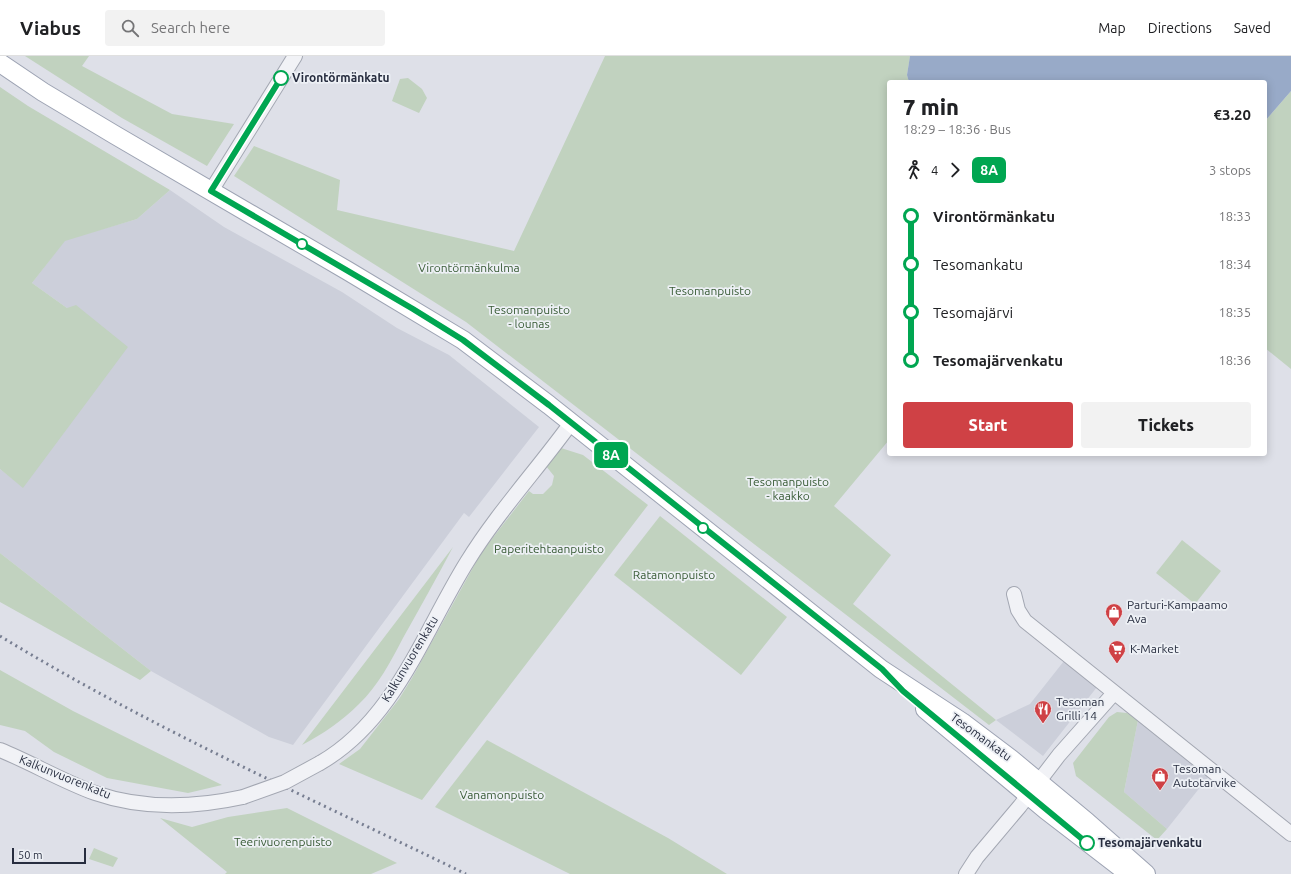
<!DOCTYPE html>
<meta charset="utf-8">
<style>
:root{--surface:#fff;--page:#f2f2f2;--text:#202124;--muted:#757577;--line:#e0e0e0;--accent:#cf4145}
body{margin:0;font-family:Ubuntu,sans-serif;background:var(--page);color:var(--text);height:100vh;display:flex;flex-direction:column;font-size:15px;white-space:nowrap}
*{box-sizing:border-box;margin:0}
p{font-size:13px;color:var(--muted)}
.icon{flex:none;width:22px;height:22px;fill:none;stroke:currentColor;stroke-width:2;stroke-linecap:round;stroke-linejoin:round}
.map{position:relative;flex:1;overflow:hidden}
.panel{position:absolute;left:887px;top:24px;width:380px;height:376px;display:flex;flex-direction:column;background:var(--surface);border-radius:4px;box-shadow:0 2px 10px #0003}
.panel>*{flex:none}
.badge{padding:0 8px;border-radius:6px;font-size:14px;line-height:26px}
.scale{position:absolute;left:12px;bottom:10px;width:74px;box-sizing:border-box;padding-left:4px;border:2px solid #272d3f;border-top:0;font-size:11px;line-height:14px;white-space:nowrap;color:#272d3f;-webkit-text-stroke:3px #edf0f5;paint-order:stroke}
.map>.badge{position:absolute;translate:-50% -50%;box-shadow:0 0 0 2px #fff}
.legs{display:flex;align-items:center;gap:6px;height:44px;padding:0 16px;font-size:13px}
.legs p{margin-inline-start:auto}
.overview{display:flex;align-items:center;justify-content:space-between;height:68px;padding:0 16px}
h1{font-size:22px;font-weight:800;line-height:30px}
.action{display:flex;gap:8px;margin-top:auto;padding:8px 16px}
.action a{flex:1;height:46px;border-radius:4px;background:var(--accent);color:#fff;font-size:16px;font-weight:800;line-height:46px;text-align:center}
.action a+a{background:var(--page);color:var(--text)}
ul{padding:0 16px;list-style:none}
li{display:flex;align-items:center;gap:14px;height:48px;font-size:15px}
li i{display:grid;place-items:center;width:6px;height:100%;margin:0 5px;background:currentColor}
li i::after{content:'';width:10px;height:10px;margin:-5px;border:3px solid;border-radius:50%;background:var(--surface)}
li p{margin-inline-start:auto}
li:first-child i{background:linear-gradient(#0000 50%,currentColor 0)}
li:last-child i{background:linear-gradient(currentColor 50%,#0000 0)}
header{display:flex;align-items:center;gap:24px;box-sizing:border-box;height:56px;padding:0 20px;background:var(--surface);border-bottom:1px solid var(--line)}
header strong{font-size:19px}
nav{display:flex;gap:22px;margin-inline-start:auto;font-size:14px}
.search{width:280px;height:36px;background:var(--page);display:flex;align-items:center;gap:10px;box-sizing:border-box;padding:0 14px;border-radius:4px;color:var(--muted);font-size:15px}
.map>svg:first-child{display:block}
.built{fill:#cccfda}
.green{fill:#c1d2bf}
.water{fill:#98aac8}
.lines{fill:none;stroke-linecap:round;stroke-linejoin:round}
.minor-casing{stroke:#a3a7b2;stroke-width:16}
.major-casing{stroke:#9da3b3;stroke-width:20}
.minor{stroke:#f1f2f6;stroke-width:14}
.major{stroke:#fff;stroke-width:18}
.rail{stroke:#777e91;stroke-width:3;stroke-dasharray:2 4;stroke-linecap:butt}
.minor-bridge-casing{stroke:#a3a7b2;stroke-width:16;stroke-linecap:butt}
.minor-bridge{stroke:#f1f2f6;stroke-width:14}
.line-1-casing{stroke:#fff;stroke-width:9}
.line-1{stroke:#00a651;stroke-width:6}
.stop-1-dot{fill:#fff;stroke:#00a651;stroke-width:2}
.labels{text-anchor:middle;stroke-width:3.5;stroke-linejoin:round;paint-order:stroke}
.stop-label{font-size:12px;font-weight:bold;fill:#272d3f;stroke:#edf0f5;text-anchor:start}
.park-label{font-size:12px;fill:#375a34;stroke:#edf0f5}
.poi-label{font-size:12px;fill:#272d3f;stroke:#edf0f5;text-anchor:start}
.street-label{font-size:12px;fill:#272d3f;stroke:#edf0f5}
</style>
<header>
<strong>Viabus</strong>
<div class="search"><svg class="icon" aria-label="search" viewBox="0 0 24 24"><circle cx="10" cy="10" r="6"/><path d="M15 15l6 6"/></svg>Search here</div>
<nav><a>Map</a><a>Directions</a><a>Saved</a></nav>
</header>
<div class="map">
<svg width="1291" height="818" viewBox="0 0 1291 818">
<rect width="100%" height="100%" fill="#dee0e8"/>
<g class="built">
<path d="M 170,134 L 224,171 L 342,236 L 397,272 L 449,299 L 539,371 L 469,461 L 464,457 L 293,689 L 269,681 L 151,615 L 0,497 L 0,413 L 23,431 L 67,252 L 32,227 L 65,184 L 137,163 Z"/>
<path d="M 1064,605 L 1097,631 L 1043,700 L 996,664 L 1030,648 Z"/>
<path d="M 1138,664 L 1209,720 L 1167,773 L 1124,736 Z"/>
</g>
<g class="green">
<path d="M 25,0 L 89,0 L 82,10 L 172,58 L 234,68 L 207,110 L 122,62 Z"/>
<path d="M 605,0 L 910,0 L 907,19 L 909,26 L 889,26 L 889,384 L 834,450 L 891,499 L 853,548 L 996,664 L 989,669 L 466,266 L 234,120 L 254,90 L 340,124 L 337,154 L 514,195 Z"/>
<path d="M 408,22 L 422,33 L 427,42 L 419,57 L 392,45 L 400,23 Z"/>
<path d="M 0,31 L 28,50 L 170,134 L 137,163 L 65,185 L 32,227 L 67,252 L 76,249 L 128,291 L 23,432 L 0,413 Z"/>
<path d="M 1291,35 L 1291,313 L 1265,292 L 1265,65 Z"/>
<path d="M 561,392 L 583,399 L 648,449 L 422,744 L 339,708 L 360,693 L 399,643 L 412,622 L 481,497 L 529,435 L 533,438 L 543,438 L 552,429 L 554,420 L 546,410 Z"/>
<path d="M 660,460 L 787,561 L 741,619 L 614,519 Z"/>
<path d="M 1182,484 L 1221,515 L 1195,548 L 1156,517 Z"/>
<path d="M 453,491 C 437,521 420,552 403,582 C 391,605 378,630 359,648 C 342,665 323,678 302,689 Z"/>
<path d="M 0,497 L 151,615 L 140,624 L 0,546 Z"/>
<path d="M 0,614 L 73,655 L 222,729 L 188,737 L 107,722 L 54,696 L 25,675 L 0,669 Z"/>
<path d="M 1117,656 L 1127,657 L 1138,664 L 1124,736 L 1167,773 L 1157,784 L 1076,720 L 1073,707 L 1109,661 Z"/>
<path d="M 487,684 L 668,782 L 727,818 L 570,818 L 435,751 Z"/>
<path d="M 287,752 L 397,807 L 371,818 L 225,818 L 227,816 L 160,762 L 192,771 L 228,761 Z"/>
<path d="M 94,792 L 118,802 L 113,811 L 89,803 Z"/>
</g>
<path class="water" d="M 910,0 L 1291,0 L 1291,35 L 1265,65 L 1265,26 L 909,26 L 907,19 Z"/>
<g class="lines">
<g class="minor-casing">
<g id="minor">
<path d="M 211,135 L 295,0"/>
<path d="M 1014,538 L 1018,554 L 1025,565 L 1291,778"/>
<path d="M 0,694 C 32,707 62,725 95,737 C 144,754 193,752 243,741"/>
<path d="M 320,707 C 395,664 424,575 467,506 C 497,457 537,414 571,367"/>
<path d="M 966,818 L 977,801 L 1020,750 L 1059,699 L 1114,637"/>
</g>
</g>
<g class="major-casing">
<g id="major">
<path d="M 0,7 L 43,36 L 115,79 L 348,215 L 463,284 L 549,349 L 881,613 L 962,666 L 1011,703 L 1087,766 L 1146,818"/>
<path d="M 925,653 L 1046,754 L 1129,818"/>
</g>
</g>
<use href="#minor" class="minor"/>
<use href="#major" class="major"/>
<path class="rail" d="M 0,580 C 149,671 310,742 466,818"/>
<g class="minor-bridge-casing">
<path id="minor-bridge" d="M 243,741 L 285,726 L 320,707"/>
</g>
<use href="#minor-bridge" class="minor-bridge"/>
</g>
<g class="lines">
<g class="line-1-casing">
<path id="line-1" d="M 281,22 L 211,135 L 413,253 L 463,284 L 549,349 L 882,613 L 903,635 L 1087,787"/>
</g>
<use href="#line-1" class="line-1"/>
</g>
<defs>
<g id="shop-pin" transform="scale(0.9)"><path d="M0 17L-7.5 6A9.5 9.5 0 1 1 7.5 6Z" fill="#cf4145" stroke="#edf0f5"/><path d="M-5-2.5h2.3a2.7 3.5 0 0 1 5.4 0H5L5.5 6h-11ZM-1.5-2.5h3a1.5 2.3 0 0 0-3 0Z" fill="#fff"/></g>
<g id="supermarket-pin" transform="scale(0.9)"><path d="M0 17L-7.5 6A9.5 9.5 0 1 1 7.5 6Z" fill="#cf4145" stroke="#edf0f5"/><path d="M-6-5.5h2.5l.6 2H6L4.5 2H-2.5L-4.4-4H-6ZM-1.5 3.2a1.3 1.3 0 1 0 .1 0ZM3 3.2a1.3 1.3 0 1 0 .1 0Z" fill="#fff"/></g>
<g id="restaurant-pin" transform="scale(0.9)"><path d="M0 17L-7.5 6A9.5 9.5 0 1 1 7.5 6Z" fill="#cf4145" stroke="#edf0f5"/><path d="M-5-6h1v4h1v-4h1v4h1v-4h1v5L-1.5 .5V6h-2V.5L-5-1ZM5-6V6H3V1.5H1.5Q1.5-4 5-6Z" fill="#fff"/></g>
</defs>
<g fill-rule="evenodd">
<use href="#shop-pin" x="1114" y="556"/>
<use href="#supermarket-pin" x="1117" y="593"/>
<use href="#restaurant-pin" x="1043" y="653"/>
<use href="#shop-pin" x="1160" y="720"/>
</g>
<g class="stop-1-dot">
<circle cx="281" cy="22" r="7"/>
<circle cx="302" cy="188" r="5"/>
<circle cx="703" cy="472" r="5"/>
<circle cx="1087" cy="787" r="7"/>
</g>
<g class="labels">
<g class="stop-label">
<text x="292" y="26">Virontörmänkatu</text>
<text x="1098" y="791">Tesomajärvenkatu</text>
</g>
<g class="park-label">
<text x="469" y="216">Virontörmänkulma</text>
<text x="710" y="239">Tesomanpuisto</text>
<text x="529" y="258">Tesomanpuisto<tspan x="529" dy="14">- lounas</tspan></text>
<text x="788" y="430">Tesomanpuisto<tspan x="788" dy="14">- kaakko</tspan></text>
<text x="549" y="497">Paperitehtaanpuisto</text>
<text x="674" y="523">Ratamonpuisto</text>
<text x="502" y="743">Vanamonpuisto</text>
<text x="283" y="790">Teerivuorenpuisto</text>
</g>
<g class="poi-label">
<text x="1127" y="553">Parturi-Kampaamo<tspan x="1127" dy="14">Ava</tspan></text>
<text x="1130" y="597">K-Market</text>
<text x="1056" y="650">Tesoman<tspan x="1056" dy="14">Grilli 14</tspan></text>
<text x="1173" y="717">Tesoman<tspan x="1173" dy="14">Autotarvike</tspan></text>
</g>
<g class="street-label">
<text transform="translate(410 603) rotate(-59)" y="4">Kalkunvuorenkatu</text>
<text transform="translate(981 681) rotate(36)" y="4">Tesomankatu</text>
<text transform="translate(65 721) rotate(22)" y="4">Kalkunvuorenkatu</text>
</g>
</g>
</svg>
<div class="scale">50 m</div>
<b class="badge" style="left:611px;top:399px;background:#00a651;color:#fff">8A</b>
<section class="panel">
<div class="overview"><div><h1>7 min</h1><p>18:29 – 18:36 · Bus</p></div><b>€3.20</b></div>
<div class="legs"><svg class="icon" aria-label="walk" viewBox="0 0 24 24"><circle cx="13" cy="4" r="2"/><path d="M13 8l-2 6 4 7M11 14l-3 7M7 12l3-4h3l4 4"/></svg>4<svg class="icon" aria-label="forward" viewBox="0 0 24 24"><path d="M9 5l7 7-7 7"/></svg><b class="badge" style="background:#00a651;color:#fff">8A</b><p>3 stops</p></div>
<ul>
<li><i style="color:#00a651"></i><b>Virontörmänkatu</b><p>18:33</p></li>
<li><i style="color:#00a651"></i><span>Tesomankatu</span><p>18:34</p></li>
<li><i style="color:#00a651"></i><span>Tesomajärvi</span><p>18:35</p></li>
<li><i style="color:#00a651"></i><b>Tesomajärvenkatu</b><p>18:36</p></li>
</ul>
<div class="action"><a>Start</a><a>Tickets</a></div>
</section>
</div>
